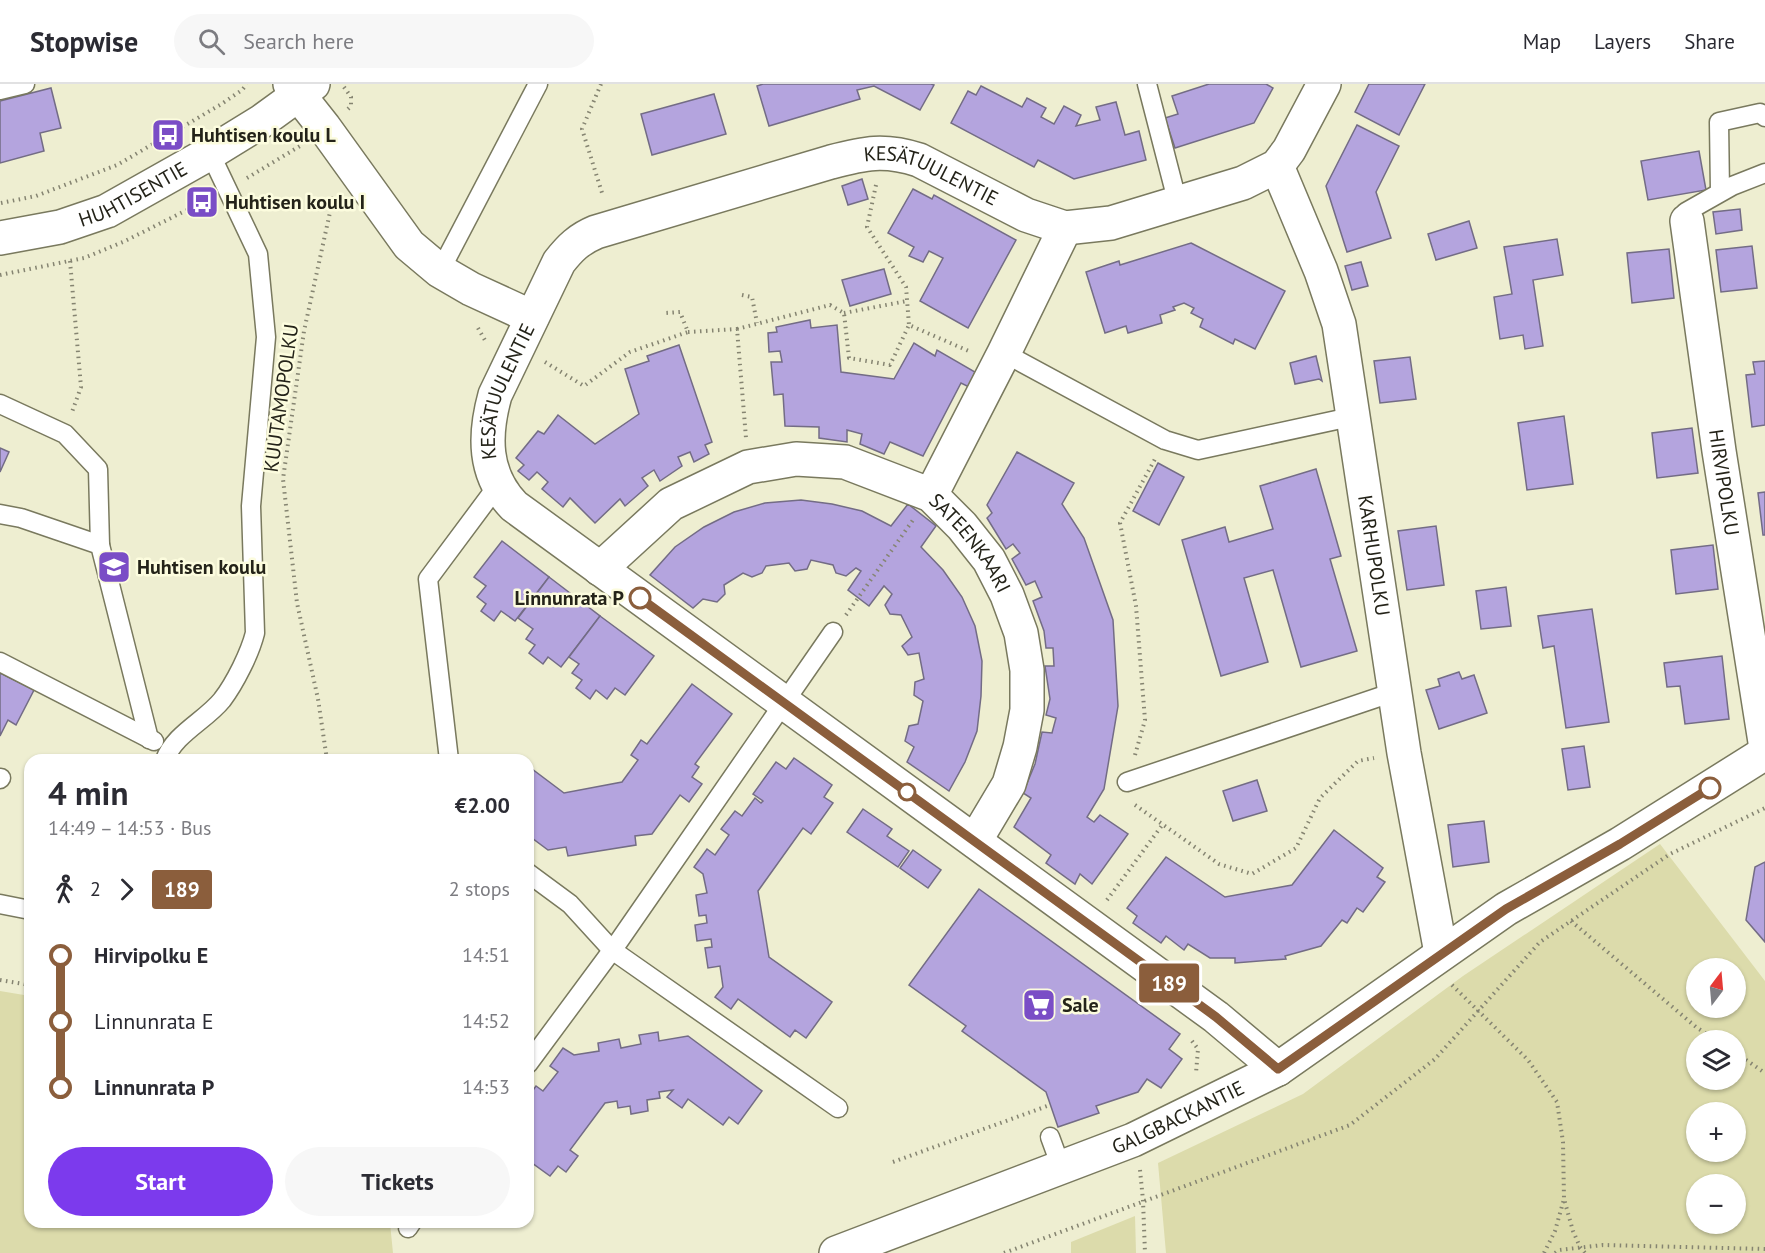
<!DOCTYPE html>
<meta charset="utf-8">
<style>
:root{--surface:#fff;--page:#f7f7f7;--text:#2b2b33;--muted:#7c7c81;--line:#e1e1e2;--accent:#7c3aed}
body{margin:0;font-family:"PT Sans",sans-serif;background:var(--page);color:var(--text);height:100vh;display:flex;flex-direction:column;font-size:22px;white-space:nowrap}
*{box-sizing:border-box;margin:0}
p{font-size:20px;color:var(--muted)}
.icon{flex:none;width:33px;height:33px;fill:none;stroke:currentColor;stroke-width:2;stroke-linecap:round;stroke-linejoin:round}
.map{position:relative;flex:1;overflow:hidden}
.drawer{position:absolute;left:24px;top:670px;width:510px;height:474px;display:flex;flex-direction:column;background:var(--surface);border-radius:18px;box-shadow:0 2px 4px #0004}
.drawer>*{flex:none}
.badge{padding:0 12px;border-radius:4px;font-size:21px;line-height:39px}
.needle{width:39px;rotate:16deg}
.fabs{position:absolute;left:1686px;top:874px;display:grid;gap:12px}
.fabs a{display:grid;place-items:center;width:60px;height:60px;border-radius:50%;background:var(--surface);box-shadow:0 2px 4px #0004;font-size:30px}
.map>.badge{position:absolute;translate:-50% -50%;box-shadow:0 0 0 3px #fff}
.legs{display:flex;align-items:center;gap:9px;height:66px;padding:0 24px;font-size:20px}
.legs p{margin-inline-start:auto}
.overview{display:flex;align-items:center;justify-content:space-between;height:102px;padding:0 24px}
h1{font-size:33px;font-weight:800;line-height:45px}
.button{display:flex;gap:12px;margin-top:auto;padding:12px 24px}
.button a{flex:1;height:69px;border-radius:36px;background:var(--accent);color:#fff;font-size:24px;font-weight:800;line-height:69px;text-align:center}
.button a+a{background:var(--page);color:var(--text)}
ul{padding:0 24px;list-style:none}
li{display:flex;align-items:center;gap:21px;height:66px;font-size:22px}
li i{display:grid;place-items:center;width:9px;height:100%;margin:0 8px;background:currentColor}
li i::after{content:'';width:15px;height:15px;margin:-8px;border:4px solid;border-radius:50%;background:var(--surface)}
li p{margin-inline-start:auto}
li:first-child i{background:linear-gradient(#0000 50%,currentColor 0)}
li:last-child i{background:linear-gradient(currentColor 50%,#0000 0)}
header{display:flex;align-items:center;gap:36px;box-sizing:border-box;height:84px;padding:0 30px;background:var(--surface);border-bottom:2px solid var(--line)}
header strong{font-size:28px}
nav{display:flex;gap:33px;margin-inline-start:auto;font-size:21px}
.search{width:420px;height:54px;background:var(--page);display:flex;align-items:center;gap:15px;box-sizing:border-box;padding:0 21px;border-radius:33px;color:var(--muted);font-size:22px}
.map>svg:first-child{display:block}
.green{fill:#dcdbab;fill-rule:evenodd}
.building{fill:#b4a4de;stroke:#736c85;stroke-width:1.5}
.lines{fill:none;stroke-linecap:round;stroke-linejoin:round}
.lane-casing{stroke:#79795e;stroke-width:21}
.street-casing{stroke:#79795e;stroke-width:36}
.path{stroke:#858471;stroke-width:4;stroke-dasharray:1.5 4.5;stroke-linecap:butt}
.lane{stroke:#fff;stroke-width:18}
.street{stroke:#fff;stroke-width:33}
.line-1-casing{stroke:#fff;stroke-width:14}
.line-1{stroke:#8b5e3c;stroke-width:9}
.stop-1-dot{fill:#fff;stroke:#8b5e3c;stroke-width:3}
.labels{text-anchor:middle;stroke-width:5;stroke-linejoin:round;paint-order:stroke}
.poi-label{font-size:20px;font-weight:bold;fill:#242319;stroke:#fcfcde;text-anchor:start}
.street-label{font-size:20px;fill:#242319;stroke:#fcfcde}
.stop-label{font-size:20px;font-weight:bold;fill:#242319;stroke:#fcfcde;text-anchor:end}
</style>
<header>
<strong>Stopwise</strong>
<div class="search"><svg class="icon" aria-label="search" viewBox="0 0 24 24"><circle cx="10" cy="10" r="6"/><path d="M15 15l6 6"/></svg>Search here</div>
<nav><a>Map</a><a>Layers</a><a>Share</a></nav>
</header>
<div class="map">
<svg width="1765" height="1169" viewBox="0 0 1765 1169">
<rect width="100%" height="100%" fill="#eeeed1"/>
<g class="green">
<path d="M 1660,760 L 1765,897 L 1765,1169 L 1166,1169 L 1158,1079 L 1303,1010 L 1463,892 ZM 1696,885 L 1736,885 L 1736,924 L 1696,924 ZM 1696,957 L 1736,957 L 1736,996 L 1696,996 ZM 1696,1029 L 1736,1029 L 1736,1068 L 1696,1068 ZM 1696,1101 L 1736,1101 L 1736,1140 L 1696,1140 Z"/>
<path d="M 0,907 L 30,912 L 30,1138 L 390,1139 L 393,1169 L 0,1169 Z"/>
<path d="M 1135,1132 L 1136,1169 L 1071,1169 L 1071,1158 Z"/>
</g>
<g class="building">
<path d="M 763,0 L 931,0 L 934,1 L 920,26 L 874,2 L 857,6 L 860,15 L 769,42 L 757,2 Z"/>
<path d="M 1209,0 L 1266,0 L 1273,4 L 1254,39 L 1175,64 L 1165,34 L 1178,30 L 1172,12 Z"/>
<path d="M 1369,0 L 1425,0 L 1399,51 L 1355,28 Z"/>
<path d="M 981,2 L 1022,23 L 1027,14 L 1046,24 L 1041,33 L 1054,40 L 1064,22 L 1081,31 L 1076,42 L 1100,36 L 1096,23 L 1116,18 L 1125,51 L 1139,47 L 1146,76 L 1074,95 L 1038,76 L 1034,83 L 951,39 L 968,7 L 976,11 Z"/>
<path d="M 51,4 L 61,44 L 40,49 L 44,67 L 0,79 L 0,17 Z"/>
<path d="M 714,10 L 726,50 L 652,71 L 641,30 Z"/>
<path d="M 1357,41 L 1399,62 L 1376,108 L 1391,154 L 1347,168 L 1326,102 Z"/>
<path d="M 1699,67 L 1706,106 L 1648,116 L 1641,77 Z"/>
<path d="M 862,95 L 868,115 L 848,121 L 842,102 Z"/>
<path d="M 913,105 L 932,115 L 934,111 L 1016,156 L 968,244 L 920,217 L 943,174 L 929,167 L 923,178 L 909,172 L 914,163 L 888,149 Z"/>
<path d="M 1740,125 L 1742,146 L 1716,150 L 1713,128 Z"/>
<path d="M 1469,137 L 1477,164 L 1436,176 L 1428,150 Z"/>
<path d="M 1557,155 L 1563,191 L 1533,196 L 1543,262 L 1525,265 L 1523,251 L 1500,255 L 1494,213 L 1512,210 L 1504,163 Z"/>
<path d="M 1191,159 L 1285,207 L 1255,265 L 1235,255 L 1233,260 L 1200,243 L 1203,235 L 1191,229 L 1194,224 L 1184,219 L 1173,223 L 1175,226 L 1160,231 L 1162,239 L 1128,249 L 1126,242 L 1105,249 L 1086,188 L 1119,177 L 1120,181 Z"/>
<path d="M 1752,162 L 1757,204 L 1721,208 L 1716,166 Z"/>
<path d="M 1669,165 L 1674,214 L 1632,219 L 1627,169 Z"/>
<path d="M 1361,178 L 1368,202 L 1352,206 L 1345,182 Z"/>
<path d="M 884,185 L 891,210 L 850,222 L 842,196 Z"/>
<path d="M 810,236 L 811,244 L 837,241 L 841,288 L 894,295 L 914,259 L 935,272 L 937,266 L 975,288 L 969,303 L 961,299 L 923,372 L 890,358 L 884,370 L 860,360 L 862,350 L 847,346 L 847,358 L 819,354 L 819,343 L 785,342 L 783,310 L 774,311 L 771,278 L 782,278 L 780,267 L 769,268 L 768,249 L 777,248 L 776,243 Z"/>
<path d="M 679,261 L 712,358 L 705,361 L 709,370 L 694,378 L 690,368 L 678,373 L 682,382 L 660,397 L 654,386 L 642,394 L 648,402 L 625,422 L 620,415 L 595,439 L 570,414 L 563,423 L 542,405 L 548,398 L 537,388 L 529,396 L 518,387 L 524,381 L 516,374 L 538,347 L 544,350 L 558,331 L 595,360 L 639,330 L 625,285 L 649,277 L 647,272 Z"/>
<path d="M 1316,272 L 1322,297 L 1319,295 L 1295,300 L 1290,279 Z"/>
<path d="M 1410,273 L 1416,315 L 1380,319 L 1374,277 Z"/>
<path d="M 1765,277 L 1765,341 L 1752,343 L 1746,291 L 1755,290 L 1753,278 Z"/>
<path d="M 1564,332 L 1573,400 L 1527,406 L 1518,339 Z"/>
<path d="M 1692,344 L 1698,389 L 1657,394 L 1652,349 Z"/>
<path d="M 0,364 L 9,368 L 0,388 Z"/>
<path d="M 1017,368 L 1074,399 L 1062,420 L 1084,454 L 1113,536 L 1118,622 L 1104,705 L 1087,733 L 1094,738 L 1100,731 L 1128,750 L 1092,800 L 1080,790 L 1075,800 L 1046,779 L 1051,771 L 1014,743 L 1031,714 L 1023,709 L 1035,680 L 1042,648 L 1052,649 L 1056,634 L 1046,631 L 1050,615 L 1045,582 L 1054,582 L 1053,564 L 1046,564 L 1044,547 L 1033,517 L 1042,513 L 1035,497 L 1026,501 L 1012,475 L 1020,469 L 1013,460 L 1006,465 L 987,434 L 992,429 L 987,421 Z"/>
<path d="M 1158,379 L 1184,393 L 1159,441 L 1133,427 Z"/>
<path d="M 1316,385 L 1341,472 L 1330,475 L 1357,567 L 1301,583 L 1273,486 L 1244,494 L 1268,578 L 1221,592 L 1182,456 L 1225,443 L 1229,458 L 1273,445 L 1260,402 Z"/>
<path d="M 1765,408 L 1765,451 L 1763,451 L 1758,409 Z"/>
<path d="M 801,416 L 832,420 L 862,427 L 891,442 L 908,420 L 936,442 L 921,463 L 943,486 L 962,513 L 975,542 L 982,577 L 981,612 L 977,647 L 965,678 L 949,707 L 907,678 L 914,663 L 905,657 L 909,642 L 918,640 L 923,617 L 914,611 L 915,598 L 924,595 L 919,569 L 908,571 L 902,562 L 912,553 L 901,531 L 890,530 L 885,521 L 892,510 L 884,502 L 869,522 L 848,506 L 861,487 L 856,484 L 846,492 L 836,489 L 833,481 L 811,476 L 807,485 L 795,487 L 789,479 L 766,482 L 762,489 L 752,493 L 743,489 L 724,501 L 725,510 L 717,518 L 703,515 L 693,524 L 650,491 L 675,463 L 704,443 L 734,428 L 765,419 Z"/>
<path d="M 1436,442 L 1444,501 L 1407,506 L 1398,447 Z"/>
<path d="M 502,457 L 549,493 L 515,537 L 501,527 L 494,537 L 481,527 L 486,520 L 477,513 L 486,502 L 474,493 Z"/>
<path d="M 1713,461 L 1718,505 L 1676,510 L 1671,466 Z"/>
<path d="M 549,493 L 600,532 L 561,583 L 548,573 L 543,580 L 529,569 L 535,561 L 526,555 L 533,545 L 518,534 Z"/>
<path d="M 1506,503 L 1511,542 L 1481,545 L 1476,507 Z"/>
<path d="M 1592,525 L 1609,638 L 1566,644 L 1554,562 L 1543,564 L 1538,532 Z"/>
<path d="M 600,532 L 654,572 L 625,611 L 615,604 L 607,615 L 596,606 L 590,615 L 576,604 L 582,596 L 572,589 L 579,580 L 569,573 Z"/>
<path d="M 1722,572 L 1729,635 L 1685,640 L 1680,602 L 1667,603 L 1664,579 Z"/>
<path d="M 1459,588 L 1462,595 L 1474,591 L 1487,629 L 1439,645 L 1426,606 L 1440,602 L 1438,595 Z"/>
<path d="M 0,589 L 34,606 L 16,641 L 8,636 L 0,652 Z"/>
<path d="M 692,600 L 732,630 L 695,680 L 699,683 L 692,693 L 702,700 L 689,718 L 680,711 L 652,750 L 635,752 L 636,761 L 568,772 L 566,763 L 548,766 L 528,751 L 528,682 L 564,709 L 622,698 L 638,676 L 631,671 L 641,656 L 647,660 Z"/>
<path d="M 1584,662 L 1590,703 L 1568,706 L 1562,665 Z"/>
<path d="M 794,674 L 832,701 L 824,713 L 833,719 L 811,750 L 803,744 L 758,807 L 769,873 L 832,918 L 806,954 L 795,946 L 790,953 L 738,915 L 731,925 L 715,913 L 723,903 L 720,882 L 708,884 L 705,864 L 712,863 L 711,855 L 697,857 L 695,841 L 707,839 L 706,831 L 699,832 L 696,811 L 707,809 L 703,790 L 694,783 L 707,765 L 715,771 L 729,751 L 721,745 L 735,727 L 742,732 L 755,714 L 761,719 L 763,717 L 753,710 L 776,678 L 786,685 Z"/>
<path d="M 1257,696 L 1267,727 L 1233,737 L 1223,707 Z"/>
<path d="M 863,725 L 892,745 L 887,752 L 909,767 L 898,783 L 847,748 Z"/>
<path d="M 1484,737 L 1489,778 L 1453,783 L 1448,741 Z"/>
<path d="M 1334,746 L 1383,784 L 1377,793 L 1385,798 L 1363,828 L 1357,824 L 1347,839 L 1342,836 L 1321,862 L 1285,872 L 1286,875 L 1235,879 L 1235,874 L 1210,874 L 1188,860 L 1184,866 L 1166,852 L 1161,859 L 1133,839 L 1137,832 L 1127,824 L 1166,773 L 1225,813 L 1292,801 Z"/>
<path d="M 913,766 L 941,786 L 928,804 L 900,784 Z"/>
<path d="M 1765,778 L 1765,858 L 1746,836 L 1755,783 Z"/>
<path d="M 979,805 L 1180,950 L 1169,965 L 1182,975 L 1161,1004 L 1147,995 L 1138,1008 L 1096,1022 L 1099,1029 L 1058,1043 L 1046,1008 L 962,947 L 966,942 L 909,901 Z"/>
<path d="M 658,948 L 659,957 L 688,952 L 762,1007 L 738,1040 L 729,1033 L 723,1041 L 688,1015 L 682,1024 L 667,1013 L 673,1006 L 659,1008 L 660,1014 L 647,1016 L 648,1027 L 631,1030 L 630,1022 L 618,1024 L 617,1017 L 605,1019 L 570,1066 L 578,1072 L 566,1088 L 558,1082 L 550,1092 L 528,1076 L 528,1031 L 532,1025 L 528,1022 L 528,1013 L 536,1002 L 543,1007 L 558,988 L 550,982 L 563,964 L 574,971 L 599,967 L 598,959 L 619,955 L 621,964 L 641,960 L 639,951 Z"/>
</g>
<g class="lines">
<g class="lane-casing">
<g id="lane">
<path d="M 1147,0 L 1178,120"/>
<path d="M 0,6 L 25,0"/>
<path d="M 1720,108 L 1719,38 L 1760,29 L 1765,33"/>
<path d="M 1687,137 L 1686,128 L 1732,102 L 1765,89"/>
<path d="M 440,187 L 538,0"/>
<path d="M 1004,269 L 1165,356 L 1198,366 L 1355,332"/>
<path d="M 0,320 L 65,350 L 98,385 L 100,461"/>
<path d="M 0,430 L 21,434 L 100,461 L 149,655"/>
<path d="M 0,578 L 154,657"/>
<path d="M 165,676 C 174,650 205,637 222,616 C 235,599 250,569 255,549 L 251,422 L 266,253 L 258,170 L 210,69"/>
<path d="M 449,676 L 428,495 L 498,401"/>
<path d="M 0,695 L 1,694"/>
<path d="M 1127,698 L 1394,608"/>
<path d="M 528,789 L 570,820 L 612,866 L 838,1024"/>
<path d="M 0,820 L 30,826"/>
<path d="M 528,980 L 619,857 L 833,548"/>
<path d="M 1050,1053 L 1061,1083"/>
<path d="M 408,1144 L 412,1138"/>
</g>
</g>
<g class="street-casing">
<g id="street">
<path d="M 290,0 L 324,43 L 409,161 L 440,187 L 471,205 L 532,233"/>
<path id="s1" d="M 1277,82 L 1321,187 L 1339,240 L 1404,669 L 1441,869"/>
<path id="s2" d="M 1687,137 L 1719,367 L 1765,658"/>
<path id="s3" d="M 0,154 L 60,143 L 107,127 L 210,69 L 262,37 L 313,0"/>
<path d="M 931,411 L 1004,269 L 1065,144"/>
<path id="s4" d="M 600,485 L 671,420 L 748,383 L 796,375 L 845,378 L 931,411 L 962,442 L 989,476 L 1007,511 L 1021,549 L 1027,586 L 1027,626 L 1020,663 L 1009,700 L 975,757"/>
<path id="s5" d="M 1278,985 L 1216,933 L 514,422 C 483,390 484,351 495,311 L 559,178 C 570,164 579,155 596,148 L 831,78 C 865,69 884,65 919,76 L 1026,131 L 1065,144 L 1111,139 L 1243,99 L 1277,82 L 1289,66 L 1324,0"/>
<path id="s6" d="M 836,1169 L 1133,1056 L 1278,985 L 1506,825 L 1620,760 L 1765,669"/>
</g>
</g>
<g class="path">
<path d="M 601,0 L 582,45 L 603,112"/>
<path d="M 344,3 L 351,13 L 351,22 L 348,25"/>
<path d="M 247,94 L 300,62"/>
<path d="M 876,101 L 867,143 L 906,203 L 909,241"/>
<path d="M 1,119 L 36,112 L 117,81 L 220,21 L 242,6 L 247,0"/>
<path d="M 70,177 L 81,303 L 72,328"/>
<path d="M 0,191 L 84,174 L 123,158 L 207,116"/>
<path d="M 742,211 L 752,213 L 757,239"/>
<path d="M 844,229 L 907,217"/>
<path d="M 478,244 L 486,258"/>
<path d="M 737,245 L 830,221 L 844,229 L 849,274 L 890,281 L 909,241 L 971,268"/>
<path d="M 688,248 L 737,245 L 746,354"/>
<path d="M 545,278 L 584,302 L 630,268 L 688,248 L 680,228 L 665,229"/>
<path d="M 846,531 L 913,436"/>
<path d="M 1135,671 L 1145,636 L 1136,522 L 1120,439 L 1155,375"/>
<path d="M 327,676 L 318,615 L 297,519 L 283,395 L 304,247 L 334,110"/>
<path d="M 1135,721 L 1219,780 L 1252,790 L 1296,764 L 1320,714 L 1358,677 L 1374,674"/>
<path d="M 1107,816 L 1163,740"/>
<path d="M 1571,837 L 1696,943 L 1717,957"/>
<path d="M 0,896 L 30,901"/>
<path d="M 1452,901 L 1528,976 L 1557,1018 L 1563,1058 L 1564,1115 L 1573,1147 L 1580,1163 L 1585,1169"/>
<path d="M 1192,957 L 1198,965 L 1196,989"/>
<path d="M 1736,969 L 1765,989"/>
<path d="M 893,1078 L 1050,1021"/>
<path d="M 1140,1086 L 1143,1116 L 1145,1169"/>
<path d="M 1004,1169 L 1350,1041 L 1435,975 L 1540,858 L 1670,770 L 1765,724"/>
<path d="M 1544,1169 L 1555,1147 L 1564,1115"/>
<path d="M 1555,1169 L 1559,1166 L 1603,1161 L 1765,1165"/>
</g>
<use href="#lane" class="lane"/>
<use href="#street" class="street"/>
</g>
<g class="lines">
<g class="line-1-casing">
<path id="line-1" d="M 640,514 L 1216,933 L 1278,985 L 1506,825 L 1620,760 L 1710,704"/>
</g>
<use href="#line-1" class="line-1"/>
</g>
<defs>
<g id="bus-square" transform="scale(1.725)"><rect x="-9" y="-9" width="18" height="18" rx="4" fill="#7a4dc6" stroke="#fcfcde"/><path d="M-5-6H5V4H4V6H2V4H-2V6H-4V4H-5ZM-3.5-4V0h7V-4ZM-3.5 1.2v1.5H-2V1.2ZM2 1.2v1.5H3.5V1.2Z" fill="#fff"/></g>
<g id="school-square" transform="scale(1.725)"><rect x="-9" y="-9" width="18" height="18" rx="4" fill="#7a4dc6" stroke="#fcfcde"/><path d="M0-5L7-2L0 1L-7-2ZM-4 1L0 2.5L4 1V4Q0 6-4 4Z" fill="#fff"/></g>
<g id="supermarket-square" transform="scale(1.725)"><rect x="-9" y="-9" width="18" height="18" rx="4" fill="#7a4dc6" stroke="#fcfcde"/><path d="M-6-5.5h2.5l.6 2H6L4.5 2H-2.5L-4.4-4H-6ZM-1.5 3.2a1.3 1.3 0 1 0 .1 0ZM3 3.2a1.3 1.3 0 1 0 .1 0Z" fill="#fff"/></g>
</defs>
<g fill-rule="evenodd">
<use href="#bus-square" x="168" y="51"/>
<use href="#bus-square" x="202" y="118"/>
<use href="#school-square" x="114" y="483"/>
<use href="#supermarket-square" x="1039" y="921"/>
</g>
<g class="stop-1-dot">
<circle cx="640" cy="514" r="10"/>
<circle cx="1710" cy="704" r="10"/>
<circle cx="907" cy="708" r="8"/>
</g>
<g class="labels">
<g class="poi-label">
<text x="191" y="58">Huhtisen koulu L</text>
<text x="225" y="125">Huhtisen koulu I</text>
<text x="137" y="490">Huhtisen koulu</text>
<text x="1062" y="928">Sale</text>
</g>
<g class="street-label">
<text dy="7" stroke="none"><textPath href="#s5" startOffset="1614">KESÄTUULENTIE</textPath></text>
<text dy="7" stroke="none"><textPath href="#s3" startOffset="141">HUHTISENTIE</textPath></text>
<text dy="7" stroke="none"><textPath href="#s5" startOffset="1074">KESÄTUULENTIE</textPath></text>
<text transform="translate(281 314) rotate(-82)" y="7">KUUTAMOPOLKU</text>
<text dy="7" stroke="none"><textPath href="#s2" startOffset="264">HIRVIPOLKU</textPath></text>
<text dy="7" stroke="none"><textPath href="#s4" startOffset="434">SATEENKAARI</textPath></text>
<text dy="7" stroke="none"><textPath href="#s1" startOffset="404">KARHUPOLKU</textPath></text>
<text dy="7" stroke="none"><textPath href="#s6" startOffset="368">GALGBACKANTIE</textPath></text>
</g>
<g class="stop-label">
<text x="624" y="521">Linnunrata P</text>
</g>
</g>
</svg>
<div class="fabs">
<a><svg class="needle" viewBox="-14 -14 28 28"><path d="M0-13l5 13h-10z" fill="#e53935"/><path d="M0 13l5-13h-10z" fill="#7c7c81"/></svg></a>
<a><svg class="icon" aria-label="layers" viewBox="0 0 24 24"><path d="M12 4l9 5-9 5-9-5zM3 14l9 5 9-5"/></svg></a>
<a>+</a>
<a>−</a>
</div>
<b class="badge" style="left:1169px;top:899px;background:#8b5e3c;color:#fff">189</b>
<section class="drawer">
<div class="overview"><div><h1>4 min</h1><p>14:49 – 14:53 · Bus</p></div><b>€2.00</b></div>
<div class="legs"><svg class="icon" aria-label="walk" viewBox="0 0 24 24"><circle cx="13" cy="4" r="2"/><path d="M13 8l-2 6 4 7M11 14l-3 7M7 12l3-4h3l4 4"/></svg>2<svg class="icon" aria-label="forward" viewBox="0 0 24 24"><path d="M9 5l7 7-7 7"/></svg><b class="badge" style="background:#8b5e3c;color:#fff">189</b><p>2 stops</p></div>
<ul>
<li><i style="color:#8b5e3c"></i><b>Hirvipolku E</b><p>14:51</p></li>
<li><i style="color:#8b5e3c"></i><span>Linnunrata E</span><p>14:52</p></li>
<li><i style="color:#8b5e3c"></i><b>Linnunrata P</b><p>14:53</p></li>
</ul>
<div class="button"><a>Start</a><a>Tickets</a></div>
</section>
</div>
